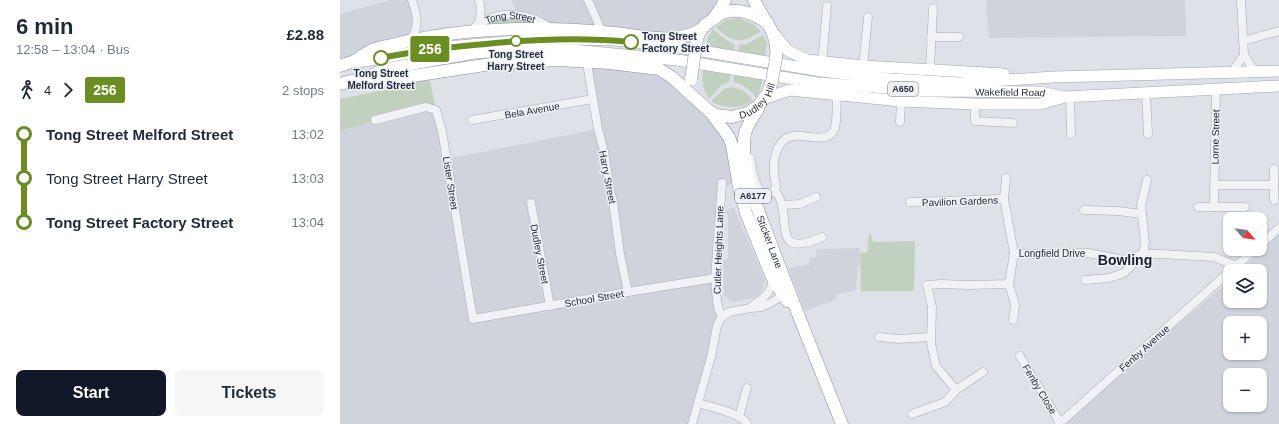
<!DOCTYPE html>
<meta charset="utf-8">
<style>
:root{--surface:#fff;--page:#f6f6f7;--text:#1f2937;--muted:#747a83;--accent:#111827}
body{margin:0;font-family:Helvetica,sans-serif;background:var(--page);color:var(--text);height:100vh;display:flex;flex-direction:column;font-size:15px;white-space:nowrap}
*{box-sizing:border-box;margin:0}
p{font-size:13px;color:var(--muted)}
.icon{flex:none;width:22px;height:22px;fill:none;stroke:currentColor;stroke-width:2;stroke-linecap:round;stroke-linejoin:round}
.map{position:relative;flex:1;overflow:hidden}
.side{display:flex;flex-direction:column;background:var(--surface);width:340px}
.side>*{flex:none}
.badge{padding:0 8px;border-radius:3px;font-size:14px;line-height:26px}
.needle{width:26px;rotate:118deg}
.controls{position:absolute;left:883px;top:212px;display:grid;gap:8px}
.controls a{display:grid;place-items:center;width:44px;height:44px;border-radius:8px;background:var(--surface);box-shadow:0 1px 3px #0004;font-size:20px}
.map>.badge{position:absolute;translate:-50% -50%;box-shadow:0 0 0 2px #fff}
.legs{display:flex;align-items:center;gap:6px;height:44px;padding:0 16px;font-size:13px}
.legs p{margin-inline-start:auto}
.head{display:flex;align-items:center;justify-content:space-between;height:68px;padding:0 16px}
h1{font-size:22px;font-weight:700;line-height:30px}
.action{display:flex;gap:8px;margin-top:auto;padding:8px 16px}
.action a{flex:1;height:46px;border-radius:8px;background:var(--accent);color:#fff;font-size:16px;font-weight:700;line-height:46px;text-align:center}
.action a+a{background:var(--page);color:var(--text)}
ul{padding:0 16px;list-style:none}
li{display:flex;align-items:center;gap:14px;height:44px;font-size:15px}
li i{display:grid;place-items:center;width:6px;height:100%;margin:0 5px;background:currentColor}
li i::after{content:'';width:10px;height:10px;margin:-5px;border:3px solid;border-radius:50%;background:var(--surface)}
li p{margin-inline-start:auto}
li:first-child i{background:linear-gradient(#0000 50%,currentColor 0)}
li:last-child i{background:linear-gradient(currentColor 50%,#0000 0)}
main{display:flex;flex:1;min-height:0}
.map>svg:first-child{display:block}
.built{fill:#d0d3dc;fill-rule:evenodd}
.green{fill:#c2d1bf}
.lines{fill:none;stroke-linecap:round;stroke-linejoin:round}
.minor-casing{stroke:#a7abb4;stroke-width:9}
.major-casing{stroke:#9ea4b2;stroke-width:12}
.highway-casing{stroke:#868d9d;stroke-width:13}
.minor{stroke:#f0f2f5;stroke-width:8}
.major{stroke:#fff;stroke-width:11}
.highway{stroke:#fff;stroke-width:12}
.highway-bridge-casing{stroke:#868d9d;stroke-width:13;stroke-linecap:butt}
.highway-bridge{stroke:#fff;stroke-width:12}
.line-1-casing{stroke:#fff;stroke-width:9}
.line-1{stroke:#6b8e23;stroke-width:6}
.stop-1-dot{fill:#fff;stroke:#6b8e23;stroke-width:2}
.labels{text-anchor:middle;stroke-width:3;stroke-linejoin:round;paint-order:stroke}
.shield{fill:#edf0f5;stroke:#636874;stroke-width:1}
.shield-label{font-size:9px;font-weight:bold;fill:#282d3d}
.street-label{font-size:10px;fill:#282d3d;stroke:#edf0f5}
.stop-label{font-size:10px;font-weight:bold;fill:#282d3d;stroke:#edf0f5}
.district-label{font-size:14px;font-weight:bold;fill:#1a1f2e;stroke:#edf0f5}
</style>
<main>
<section class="side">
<div class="head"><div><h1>6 min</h1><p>12:58 – 13:04 · Bus</p></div><b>£2.88</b></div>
<div class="legs"><svg class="icon" aria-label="walk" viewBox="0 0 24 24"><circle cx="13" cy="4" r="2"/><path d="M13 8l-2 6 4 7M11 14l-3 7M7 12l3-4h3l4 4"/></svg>4<svg class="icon" aria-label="forward" viewBox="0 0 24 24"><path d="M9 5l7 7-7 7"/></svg><b class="badge" style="background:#6b8e23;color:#fff">256</b><p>2 stops</p></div>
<ul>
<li><i style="color:#6b8e23"></i><b>Tong Street Melford Street</b><p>13:02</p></li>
<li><i style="color:#6b8e23"></i><span>Tong Street Harry Street</span><p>13:03</p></li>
<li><i style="color:#6b8e23"></i><b>Tong Street Factory Street</b><p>13:04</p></li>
</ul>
<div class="action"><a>Start</a><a>Tickets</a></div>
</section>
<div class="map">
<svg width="939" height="424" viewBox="0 0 939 424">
<rect width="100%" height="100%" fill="#dee1e7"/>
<g class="built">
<path d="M 51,0 L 72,0 L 75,6 L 73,37 L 0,67 L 0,14 Z"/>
<path d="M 172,0 L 383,0 L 353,34 L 212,29 L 177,15 Z"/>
<path d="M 646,0 L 845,0 L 846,36 L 649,38 Z"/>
<path d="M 247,63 L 325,73 L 351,79 L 354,98 L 384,129 L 401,179 L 381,189 L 375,278 L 383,316 L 352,424 L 0,424 L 0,131 L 86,107 L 96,110 L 107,159 L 258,129 Z"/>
<path d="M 394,207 L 425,280 L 422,291 L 418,296 L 413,298 L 393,302 L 389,300 L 384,295 L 383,260 L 388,259 L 388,214 L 383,212 Z"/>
<path d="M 939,234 L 939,424 L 720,424 L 890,280 L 890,301 L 920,301 L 920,271 L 900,271 ZM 890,323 L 920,323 L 920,353 L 890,353 ZM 890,375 L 920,375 L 920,405 L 890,405 Z"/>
<path d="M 520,248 L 519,267 L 517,268 L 518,271 L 515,291 L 496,294 L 497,299 L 465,311 L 448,268 L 469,265 L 469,258 L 476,258 L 476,249 Z"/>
</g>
<g class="green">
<path d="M 160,16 L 202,22 L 147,30 L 139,23 Z"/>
<path d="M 399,18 L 413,24 L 421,31 C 403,44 392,44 376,27 L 386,20 Z"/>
<path d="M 373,29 L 385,39 L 395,45 L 394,52 L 366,47 L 368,37 Z"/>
<path d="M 423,35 L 427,43 L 425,56 L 398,53 L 399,45 L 407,44 Z"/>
<path d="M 363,70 L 391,74 L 389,82 L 382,85 L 369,99 C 363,89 361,81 363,70 Z"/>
<path d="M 395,74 L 423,79 L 419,93 L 416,97 C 410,90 403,84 393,82 Z"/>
<path d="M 89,76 L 96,110 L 86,107 L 0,131 L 0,99 C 28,93 64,88 89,76 Z"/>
<path d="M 391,87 L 403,90 L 413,100 C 403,109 382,109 371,101 L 384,89 Z"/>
<path d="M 529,235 L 531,235 L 532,241 L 536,242 L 575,241 L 574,291 L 521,291 L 520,253 L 527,253 Z"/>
</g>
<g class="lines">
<g class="minor-casing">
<g id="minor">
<path d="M 139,0 C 142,8 141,15 139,23"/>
<path d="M 248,0 L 262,32"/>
<path d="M 901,0 L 904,55 L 915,72"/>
<path id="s1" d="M 130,32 C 133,29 136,25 140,23 C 163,10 191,13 212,29"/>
<path d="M 591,37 L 619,37"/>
<path d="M 68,41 C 81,31 77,14 72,0"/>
<path d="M 903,41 L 939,31"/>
<path d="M 247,63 L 258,129 L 264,151 L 270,190 L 273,201 L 280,254 L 288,292"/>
<path d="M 482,63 L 487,6"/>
<path d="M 523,66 L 528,17"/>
<path d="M 590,69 L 593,8"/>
<path d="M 892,72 L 904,55"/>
<path d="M 806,93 L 808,134"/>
<path d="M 730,97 L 731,134"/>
<path d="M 635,104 L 635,121 L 673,123"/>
<path d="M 35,120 L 86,107 L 96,110 L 102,131 L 133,319 L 288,292 L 375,278"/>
<path d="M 132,120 L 253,99"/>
<path d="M 560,122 L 561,101"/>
<path d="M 410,158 C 412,167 414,193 426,194 C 430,194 434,191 436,187 C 436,182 434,177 434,172 C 433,164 435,155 438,148 C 450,122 480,148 493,132 C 498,125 496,104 497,95"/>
<path d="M 934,169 L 934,200"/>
<path d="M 382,183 L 375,278 L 377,301 L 379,311 L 383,316"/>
<path d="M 874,185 L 934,185"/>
<path d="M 434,190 C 456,212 426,262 482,237"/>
<path d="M 664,199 L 666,178"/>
<path d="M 570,202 L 664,199 L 674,253"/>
<path d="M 191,203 L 210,306"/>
<path d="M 442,205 L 460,204 L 476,197"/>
<path d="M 858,207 L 905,207"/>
<path d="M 874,207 L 876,89"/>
<path d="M 744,210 L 778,211 L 802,214"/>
<path d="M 920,245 L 939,228"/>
<path d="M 892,270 L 915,249"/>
<path d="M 745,280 L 769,278 L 784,273 L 803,254 L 821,254 L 874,257 L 896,266"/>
<path d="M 669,284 L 675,305 L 673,320"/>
<path d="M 411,307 C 422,299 433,293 432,278"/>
<path d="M 539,337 L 558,339 L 591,337"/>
<path d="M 680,356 L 720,423"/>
<path d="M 643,372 L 616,390 L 596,366 L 591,343 L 592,307 L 587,285 L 601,284 L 629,285 L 669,284 L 674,253 L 692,254 L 748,253 L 785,260 L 803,254 L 805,243 L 801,205 L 807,180"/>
<path d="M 358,403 C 370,407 402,413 407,424"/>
<path d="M 572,414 L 605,402 L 616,390"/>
<path d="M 399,416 L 407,388"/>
<path d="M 352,424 L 371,357 L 377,326 L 381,318 L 389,312 L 411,308 L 422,307 L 434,301 L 447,292"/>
<path d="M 719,424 L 890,271"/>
</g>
</g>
<g class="major-casing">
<g id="major">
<path d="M 435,35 L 447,50 L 467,60 L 523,66 L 664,74"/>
<path d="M 13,62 L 25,61 L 95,48 L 187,40 L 225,39 L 276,40 L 338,47 L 481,71 L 551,79 L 619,83 L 714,77 L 939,71"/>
<path id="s2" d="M 27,77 L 45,69 L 134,53 L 179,50 L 232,50 L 337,60 L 478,83 L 589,91 L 700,92 L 724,97 L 939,86"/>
<path d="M 426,98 L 450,90 L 561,101 L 635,104 L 701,104 L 721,98"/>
</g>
</g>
<g class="highway-casing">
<g id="highway">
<path d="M 414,0 C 424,22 439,32 436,58"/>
<path d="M 374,18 L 382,6 L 385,0"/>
<path d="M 358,36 C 361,28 365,24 372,20 C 376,18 379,14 383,13 C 398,7 415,14 427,23"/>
<path d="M 0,66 C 5,64 10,63 14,61 C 20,58 24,54 30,51 C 35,48 42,47 47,46 C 118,27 201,26 274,33 C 301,36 335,45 360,30"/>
<path id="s3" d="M 0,84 L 27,77 L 46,80 L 151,64 L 218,60 L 269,63 L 319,69 L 333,78 L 369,111 L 376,115 L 392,117 L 407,113 L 418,106 L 428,93 L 432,81"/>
<path id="s4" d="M 418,109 C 412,119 404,129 404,141 C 403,180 421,216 434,252 C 456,310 479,367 502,424"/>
<path d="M 371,113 L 389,137 L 392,145 L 399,187 L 406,213 L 431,275 L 447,301"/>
</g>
</g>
<use href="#minor" class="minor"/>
<use href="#major" class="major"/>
<use href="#highway" class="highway"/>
<g class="highway-bridge-casing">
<g id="highway-bridge">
<path d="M 351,79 L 357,39"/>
<path d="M 432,81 L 436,58"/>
</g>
</g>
<use href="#highway-bridge" class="highway-bridge"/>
</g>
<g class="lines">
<g class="line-1-casing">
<path id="line-1" d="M 41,58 C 76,51 110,47 146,44 C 194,39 243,37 291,42"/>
</g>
<use href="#line-1" class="line-1"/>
</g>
<g class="stop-1-dot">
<circle cx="176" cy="41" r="5"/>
<circle cx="291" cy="42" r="7"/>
<circle cx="41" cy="58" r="7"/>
</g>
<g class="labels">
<g class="shield">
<rect x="548" y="82" width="30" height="14" rx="3"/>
<rect x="395" y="189" width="36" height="14" rx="3"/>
</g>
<g class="shield-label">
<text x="563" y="92">A650</text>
<text x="413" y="199">A6177</text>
</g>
<g class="street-label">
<text dy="4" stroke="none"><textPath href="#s1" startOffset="45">Tong Street</textPath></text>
<text dy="4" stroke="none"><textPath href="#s2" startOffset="649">Wakefield Road</textPath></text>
<text dy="4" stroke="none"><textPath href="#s3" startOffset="443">Dudley Hill</textPath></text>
<text transform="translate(192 110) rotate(-10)" y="4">Bela Avenue</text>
<text transform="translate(875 137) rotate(-89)" y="4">Lorne Street</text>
<text transform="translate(268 177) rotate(79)" y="4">Harry Street</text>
<text transform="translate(111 183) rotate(81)" y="4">Lister Street</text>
<text transform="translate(620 201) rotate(-2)" y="4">Pavilion Gardens</text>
<text dy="4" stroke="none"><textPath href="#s4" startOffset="140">Sticker Lane</textPath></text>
<text transform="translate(378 250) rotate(-88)" y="4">Cutler Heights Lane</text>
<text x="712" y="257">Longfield Drive</text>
<text transform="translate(200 254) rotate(79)" y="4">Dudley Street</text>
<text transform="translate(254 298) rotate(-10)" y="4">School Street</text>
<text transform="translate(804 348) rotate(-42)" y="4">Fenby Avenue</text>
<text transform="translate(700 389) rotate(59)" y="4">Fenby Close</text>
</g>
<g class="stop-label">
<text x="302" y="40" text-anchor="start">Tong Street<tspan x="302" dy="12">Factory Street</tspan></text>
<text x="176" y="58">Tong Street<tspan x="176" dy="12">Harry Street</tspan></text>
<text x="41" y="77">Tong Street<tspan x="41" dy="12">Melford Street</tspan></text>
</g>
<g class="district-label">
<text x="785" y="265">Bowling</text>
</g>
</g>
</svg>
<div class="controls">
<a><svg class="needle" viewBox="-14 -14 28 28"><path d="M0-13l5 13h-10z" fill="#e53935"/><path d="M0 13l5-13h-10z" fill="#747a83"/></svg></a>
<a><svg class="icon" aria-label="layers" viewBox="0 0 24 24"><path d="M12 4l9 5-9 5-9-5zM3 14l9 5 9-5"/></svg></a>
<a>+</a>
<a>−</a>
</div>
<b class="badge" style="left:90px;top:49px;background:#6b8e23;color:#fff">256</b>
</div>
</main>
